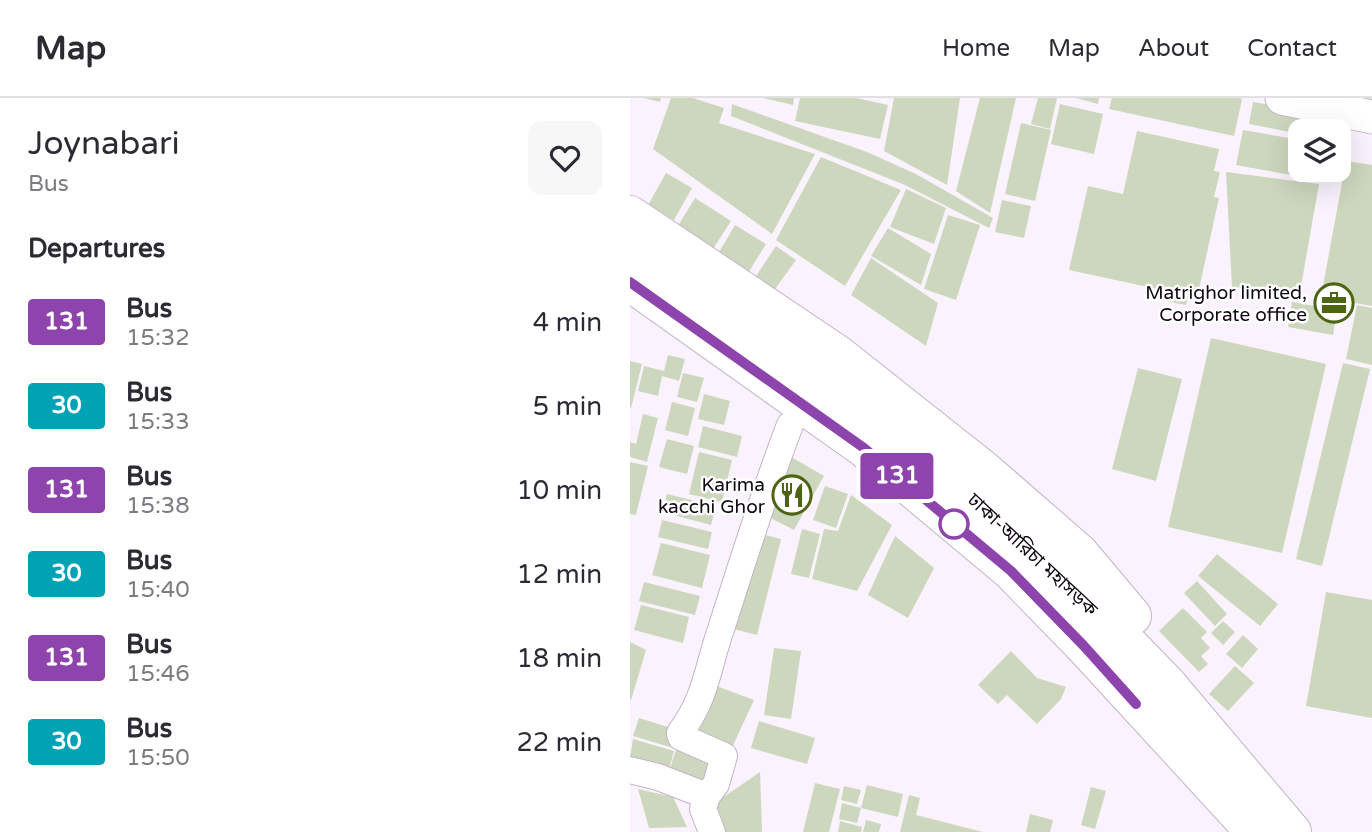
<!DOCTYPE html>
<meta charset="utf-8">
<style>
:root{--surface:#fff;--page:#f7f7f7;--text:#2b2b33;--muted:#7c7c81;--line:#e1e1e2}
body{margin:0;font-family:"Varela Round","Noto Sans Bengali",sans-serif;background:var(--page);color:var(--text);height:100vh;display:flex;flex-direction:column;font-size:26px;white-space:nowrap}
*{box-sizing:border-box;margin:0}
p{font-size:23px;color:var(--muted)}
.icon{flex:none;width:38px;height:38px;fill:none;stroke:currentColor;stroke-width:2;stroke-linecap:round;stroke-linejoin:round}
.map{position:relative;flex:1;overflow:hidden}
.side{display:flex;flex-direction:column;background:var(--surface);width:630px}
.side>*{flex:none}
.badge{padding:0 14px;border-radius:5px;font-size:24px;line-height:46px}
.fabs{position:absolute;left:658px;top:21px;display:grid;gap:14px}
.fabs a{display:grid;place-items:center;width:63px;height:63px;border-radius:14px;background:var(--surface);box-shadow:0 7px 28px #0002;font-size:35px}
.map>.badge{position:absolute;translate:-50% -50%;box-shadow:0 0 0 4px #fff}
h2{padding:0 28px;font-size:26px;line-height:63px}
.round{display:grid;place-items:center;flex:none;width:74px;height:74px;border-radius:14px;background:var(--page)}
.overview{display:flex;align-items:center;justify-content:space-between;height:119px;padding:0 28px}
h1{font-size:33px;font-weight:600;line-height:52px}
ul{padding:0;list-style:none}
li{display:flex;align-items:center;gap:21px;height:84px;padding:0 28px}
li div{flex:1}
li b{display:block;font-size:26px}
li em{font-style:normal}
li .badge{min-width:77px;font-weight:700;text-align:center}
header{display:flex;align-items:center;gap:42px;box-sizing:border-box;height:98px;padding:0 35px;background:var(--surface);border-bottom:2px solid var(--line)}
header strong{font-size:33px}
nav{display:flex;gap:38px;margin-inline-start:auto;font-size:24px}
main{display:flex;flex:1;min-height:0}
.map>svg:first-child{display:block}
.building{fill:#cdd7bd}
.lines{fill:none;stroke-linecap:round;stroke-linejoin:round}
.minor-casing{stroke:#c3b2c9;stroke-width:28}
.major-casing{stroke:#c3b2c9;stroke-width:35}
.highway-casing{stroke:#c3b2c9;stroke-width:40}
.minor{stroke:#fff;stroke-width:26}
.major{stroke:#fff;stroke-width:33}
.highway{stroke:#fff;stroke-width:38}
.line-casing{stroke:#fff;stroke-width:16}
.line{stroke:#8e44ad;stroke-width:10}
.stop-dot{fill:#fff;stroke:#8e44ad;stroke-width:3.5}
.labels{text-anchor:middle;stroke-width:5;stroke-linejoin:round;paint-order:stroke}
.poi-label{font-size:19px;fill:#0f0911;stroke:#fff;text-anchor:end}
.street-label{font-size:19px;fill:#0f0911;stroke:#fff}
</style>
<header>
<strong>Map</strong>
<nav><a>Home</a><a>Map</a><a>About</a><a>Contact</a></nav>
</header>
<main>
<section class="side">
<div class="overview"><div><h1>Joynabari</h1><p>Bus</p></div><a class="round"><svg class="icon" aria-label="heart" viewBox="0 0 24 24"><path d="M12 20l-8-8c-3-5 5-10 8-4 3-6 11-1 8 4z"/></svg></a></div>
<h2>Departures</h2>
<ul>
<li><span class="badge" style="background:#8e44ad;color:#fff">131</span><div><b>Bus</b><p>15:32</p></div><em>4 min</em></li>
<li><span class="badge" style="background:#00a3b4;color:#fff">30</span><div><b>Bus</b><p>15:33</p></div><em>5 min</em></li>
<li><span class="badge" style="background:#8e44ad;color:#fff">131</span><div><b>Bus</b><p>15:38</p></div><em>10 min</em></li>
<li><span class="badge" style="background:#00a3b4;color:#fff">30</span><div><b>Bus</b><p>15:40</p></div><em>12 min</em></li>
<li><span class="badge" style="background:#8e44ad;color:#fff">131</span><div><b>Bus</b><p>15:46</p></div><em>18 min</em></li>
<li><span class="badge" style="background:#00a3b4;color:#fff">30</span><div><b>Bus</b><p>15:50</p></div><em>22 min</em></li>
</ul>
</section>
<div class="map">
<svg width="742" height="734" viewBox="0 0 742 734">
<rect width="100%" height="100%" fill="#faf3fd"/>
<g class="building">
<path d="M 14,0 L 31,0 L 30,4 Z"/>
<path d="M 41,0 L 63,0 L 94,10 L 89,25 L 185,56 L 142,136 L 23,51 Z"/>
<path d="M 133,0 L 164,0 L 163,7 Z"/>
<path d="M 170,0 L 226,0 L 258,7 L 250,41 L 165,23 Z"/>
<path d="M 264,0 L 330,0 L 317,87 L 254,53 Z"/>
<path d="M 350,0 L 386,0 L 360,115 L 326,93 Z"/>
<path d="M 408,0 L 427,0 L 420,31 L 401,26 Z"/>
<path d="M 446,0 L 469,0 L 468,6 Z"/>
<path d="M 482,0 L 609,0 L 612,1 L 604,38 L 479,11 Z"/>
<path d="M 623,4 L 675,13 L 670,36 L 619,26 Z"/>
<path d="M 102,6 L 237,54 L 286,76 L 363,120 L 359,130 L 275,87 L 101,18 Z"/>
<path d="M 430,6 L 473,16 L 464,56 L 421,46 Z"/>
<path d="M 391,25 L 421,32 L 405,103 L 375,96 Z"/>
<path d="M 613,32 L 670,42 L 672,79 L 606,67 Z"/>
<path d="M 507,33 L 589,51 L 584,73 L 590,74 L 584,99 L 589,100 L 567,200 L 558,199 L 556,207 L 530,202 L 532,192 L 439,172 L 458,88 L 493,96 Z"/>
<path d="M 191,59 L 271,92 L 215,188 L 146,142 Z"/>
<path d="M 716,63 L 742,67 L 742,208 L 691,199 Z"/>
<path d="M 679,72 L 700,72 L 698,82 L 678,79 Z"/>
<path d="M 596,74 L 689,86 L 670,194 L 602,189 Z"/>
<path d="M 36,75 L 62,90 L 44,122 L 18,107 Z"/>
<path d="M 276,91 L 316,110 L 304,146 L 260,129 Z"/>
<path d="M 65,100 L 101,123 L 81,154 L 46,131 Z"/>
<path d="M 372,102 L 401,108 L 394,140 L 365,134 Z"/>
<path d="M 318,117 L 350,127 L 326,202 L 294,191 Z"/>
<path d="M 105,127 L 136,146 L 115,180 L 85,161 Z"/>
<path d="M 258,130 L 301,156 L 291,187 L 241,158 Z"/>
<path d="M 146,148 L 166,162 L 145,191 L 126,178 Z"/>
<path d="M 241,160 L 308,205 L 296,248 L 221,197 Z"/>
<path d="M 662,204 L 707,212 L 703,237 L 658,229 Z"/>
<path d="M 727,207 L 742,210 L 742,267 L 716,261 Z"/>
<path d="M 581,240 L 696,266 L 652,455 L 538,429 Z"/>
<path d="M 38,257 L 55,261 L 49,283 L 32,278 L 28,298 L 8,293 L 14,268 L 34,273 Z"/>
<path d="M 0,263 L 12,266 L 1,310 L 0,310 Z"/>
<path d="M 713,265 L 740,271 L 692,468 L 666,461 Z"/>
<path d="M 508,270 L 552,281 L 526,383 L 482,371 Z"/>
<path d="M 53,275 L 74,280 L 67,304 L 47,299 Z"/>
<path d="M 74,296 L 100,303 L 94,327 L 68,321 Z"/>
<path d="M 42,304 L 65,310 L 58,338 L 35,332 Z"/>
<path d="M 13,316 L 28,320 L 17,364 L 0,359 L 0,344 L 6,346 Z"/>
<path d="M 73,328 L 112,338 L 107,359 L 68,349 Z"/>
<path d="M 37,341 L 64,348 L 57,376 L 29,369 Z"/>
<path d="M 69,354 L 102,362 L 92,404 L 59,396 Z"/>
<path d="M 156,356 L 194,378 L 164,432 L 133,416 Z"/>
<path d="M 0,364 L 18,368 L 6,417 L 0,416 Z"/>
<path d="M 195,388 L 218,396 L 206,430 L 183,422 Z"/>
<path d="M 37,396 L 86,408 L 81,427 L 32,414 Z"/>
<path d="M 221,397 L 262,427 L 227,493 L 182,481 L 194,431 L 208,433 Z"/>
<path d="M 32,422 L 82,434 L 78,451 L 28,439 Z"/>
<path d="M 172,431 L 190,436 L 179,480 L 161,476 Z"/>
<path d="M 127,435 L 151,441 L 127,537 L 103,531 Z"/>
<path d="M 265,438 L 304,470 L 278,520 L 238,497 Z"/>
<path d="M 31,445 L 80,457 L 72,490 L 22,477 Z"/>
<path d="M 587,456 L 648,506 L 630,528 L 568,478 Z"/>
<path d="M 567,483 L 597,516 L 585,528 L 554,495 Z"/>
<path d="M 14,484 L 70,498 L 65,517 L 9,503 Z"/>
<path d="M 696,494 L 742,502 L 742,620 L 676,608 Z"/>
<path d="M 11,507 L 59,519 L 53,545 L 4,532 Z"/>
<path d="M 553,510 L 577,534 L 571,540 L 580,550 L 571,558 L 578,566 L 569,574 L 529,533 Z"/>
<path d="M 593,523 L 605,534 L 593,547 L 581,535 Z"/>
<path d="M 613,537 L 628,551 L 612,570 L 596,556 Z"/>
<path d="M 0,544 L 16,552 L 1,602 L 0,602 Z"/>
<path d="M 144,550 L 171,553 L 161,621 L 134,617 Z"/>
<path d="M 381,553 L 407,580 L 436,589 L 431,601 L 407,626 L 377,597 L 368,606 L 348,587 Z"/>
<path d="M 605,568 L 624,585 L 598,613 L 579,596 Z"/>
<path d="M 81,586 L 124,602 L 100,654 L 60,634 Z"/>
<path d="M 9,620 L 48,632 L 43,650 L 3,638 Z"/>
<path d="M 129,623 L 185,640 L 177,666 L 121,650 Z"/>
<path d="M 3,641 L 44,653 L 39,671 L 0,660 Z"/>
<path d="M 49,642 L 88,662 L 77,692 L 38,677 Z"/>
<path d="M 130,674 L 132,734 L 93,734 L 82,707 Z"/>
<path d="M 185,685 L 210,691 L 199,734 L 173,734 Z"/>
<path d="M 237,687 L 273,696 L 268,719 L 231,710 Z"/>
<path d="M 214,688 L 231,692 L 227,706 L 211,702 Z"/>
<path d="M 461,689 L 476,693 L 465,731 L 451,727 Z"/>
<path d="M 8,691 L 43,699 L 57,729 L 19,730 Z"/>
<path d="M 279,697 L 290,700 L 286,717 L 353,734 L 270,734 Z"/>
<path d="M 212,705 L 231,710 L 227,725 L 209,721 Z"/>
<path d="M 400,716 L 423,722 L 420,734 L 396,734 Z"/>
<path d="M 236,722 L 251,726 L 249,734 L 233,734 Z"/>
<path d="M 210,723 L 232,729 L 231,734 L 208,734 Z"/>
</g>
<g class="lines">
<g class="minor-casing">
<g id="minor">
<path d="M 0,672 L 28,679 L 77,698"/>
<path d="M 82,734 L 73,711 L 77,698 L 86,686 L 94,658 L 51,639 L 50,635 C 77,598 77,571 91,531 C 113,463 134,394 160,327"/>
</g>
</g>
<g class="major-casing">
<path id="major" d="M 652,0 L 742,19"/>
</g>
<g class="highway-casing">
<g id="highway">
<path d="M 0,117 L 207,256 L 356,374 L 449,455 L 502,518"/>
<path d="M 0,152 L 208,295 L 310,371 L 461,508 L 536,585 L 662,734"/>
<path d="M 0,184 L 234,350 L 381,473 L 454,548 L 625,734"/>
</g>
</g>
<use href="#minor" class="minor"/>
<use href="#major" class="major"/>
<use href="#highway" class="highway"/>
</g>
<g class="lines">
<g class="line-casing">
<path id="line" d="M 0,184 L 234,350 L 381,473 L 454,548 L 506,606"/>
</g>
<use href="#line" class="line"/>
</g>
<defs>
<g id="office-ring" transform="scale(2.0125)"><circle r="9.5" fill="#fff" stroke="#4d6412" stroke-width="1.5"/><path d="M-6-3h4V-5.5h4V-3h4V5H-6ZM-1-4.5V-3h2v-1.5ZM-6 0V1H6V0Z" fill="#4d6412"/></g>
<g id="restaurant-ring" transform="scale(2.0125)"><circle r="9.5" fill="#fff" stroke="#4d6412" stroke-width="1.5"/><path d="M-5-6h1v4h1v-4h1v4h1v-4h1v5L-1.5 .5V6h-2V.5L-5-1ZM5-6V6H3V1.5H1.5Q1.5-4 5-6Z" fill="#4d6412"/></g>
</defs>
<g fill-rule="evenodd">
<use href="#office-ring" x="704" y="205"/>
<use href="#restaurant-ring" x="162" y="397"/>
</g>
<circle class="stop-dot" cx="324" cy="426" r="14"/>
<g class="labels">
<g class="poi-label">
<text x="677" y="201">Matrighor limited,<tspan x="677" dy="22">Corporate office</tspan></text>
<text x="135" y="393">Karima<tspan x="135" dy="22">kacchi Ghor</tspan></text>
</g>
<g class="street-label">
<text transform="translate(403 456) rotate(43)" y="7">ঢাকা-আরিচা মহাসড়ক</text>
</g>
</g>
</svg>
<div class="fabs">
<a><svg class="icon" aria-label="layers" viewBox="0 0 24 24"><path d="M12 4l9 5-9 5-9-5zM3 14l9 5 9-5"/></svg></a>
</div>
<b class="badge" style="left:267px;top:378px;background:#8e44ad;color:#fff">131</b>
</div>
</main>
